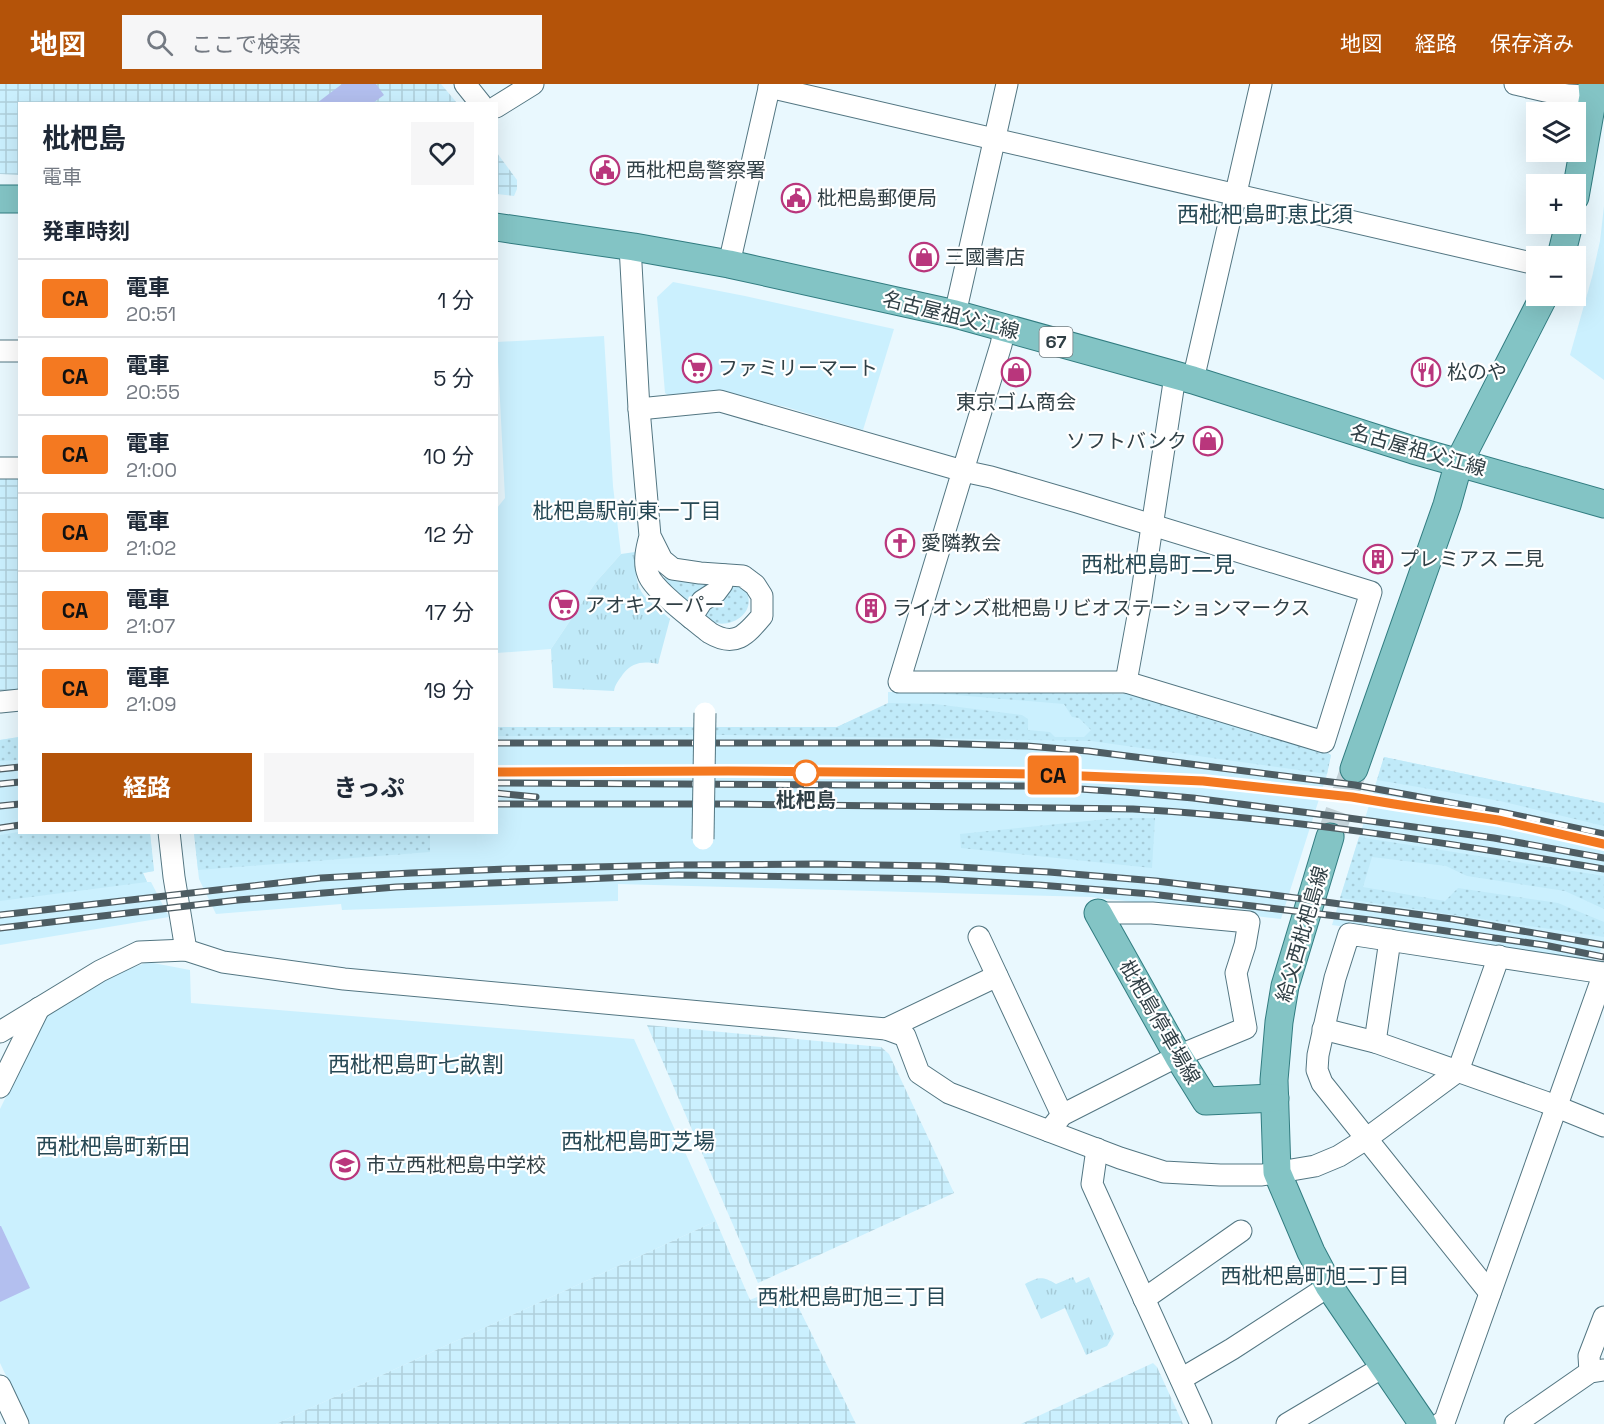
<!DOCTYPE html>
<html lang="ja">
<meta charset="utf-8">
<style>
:root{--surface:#fff;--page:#f6f6f7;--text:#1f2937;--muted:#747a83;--line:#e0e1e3;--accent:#b45309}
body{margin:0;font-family:"Space Grotesk","Noto Sans JP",sans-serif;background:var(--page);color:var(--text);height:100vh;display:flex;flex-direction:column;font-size:22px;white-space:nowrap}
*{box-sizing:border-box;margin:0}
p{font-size:20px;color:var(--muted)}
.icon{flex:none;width:33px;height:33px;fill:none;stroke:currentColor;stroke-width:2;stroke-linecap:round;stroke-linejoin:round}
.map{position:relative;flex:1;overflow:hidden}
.sheet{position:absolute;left:18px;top:18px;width:480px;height:732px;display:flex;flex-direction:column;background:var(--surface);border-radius:0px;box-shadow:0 6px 24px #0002}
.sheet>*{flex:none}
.badge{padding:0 12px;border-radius:4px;font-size:21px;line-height:39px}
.buttons{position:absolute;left:1526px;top:18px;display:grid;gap:12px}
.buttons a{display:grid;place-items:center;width:60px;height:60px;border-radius:0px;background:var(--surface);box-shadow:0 6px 24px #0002;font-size:30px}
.map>.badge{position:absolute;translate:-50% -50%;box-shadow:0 0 0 3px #fff}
h2{padding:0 24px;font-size:22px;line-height:54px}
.round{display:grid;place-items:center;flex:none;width:63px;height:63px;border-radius:0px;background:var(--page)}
.headline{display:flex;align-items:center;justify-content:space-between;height:102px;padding:0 24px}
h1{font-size:28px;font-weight:700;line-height:45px}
.primary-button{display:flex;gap:12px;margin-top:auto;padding:12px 24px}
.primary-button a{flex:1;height:69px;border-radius:0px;background:var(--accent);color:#fff;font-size:24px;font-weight:700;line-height:69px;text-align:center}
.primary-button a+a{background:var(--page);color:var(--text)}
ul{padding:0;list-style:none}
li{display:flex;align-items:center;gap:18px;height:78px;padding:0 24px;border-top:2px solid var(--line)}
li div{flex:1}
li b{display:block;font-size:22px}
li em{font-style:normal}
li .badge{min-width:66px;font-weight:700;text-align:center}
header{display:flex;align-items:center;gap:36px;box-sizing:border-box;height:84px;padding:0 30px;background:var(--accent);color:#fff}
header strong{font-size:28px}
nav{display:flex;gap:33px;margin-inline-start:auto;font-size:21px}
.search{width:420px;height:54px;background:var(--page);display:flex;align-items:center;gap:15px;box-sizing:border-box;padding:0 21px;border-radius:0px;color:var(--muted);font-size:22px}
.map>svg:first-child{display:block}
.built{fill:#cbf0fe}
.industrial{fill:url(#industrial-grid)}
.grass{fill:url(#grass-dots)}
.park{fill:url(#park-tufts)}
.water{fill:#b3bfef}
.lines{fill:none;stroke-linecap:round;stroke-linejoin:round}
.major-tunnel{stroke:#c4d3d9;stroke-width:27;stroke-dasharray:27 14;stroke-linecap:butt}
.minor-casing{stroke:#537682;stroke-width:23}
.major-casing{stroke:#317c80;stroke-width:29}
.minor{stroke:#fff;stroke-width:21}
.major{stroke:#83c4c5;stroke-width:27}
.rail-casing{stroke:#4e5d63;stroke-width:7}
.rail{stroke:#fff;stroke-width:4.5;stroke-dasharray:14;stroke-linecap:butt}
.minor-bridge-casing{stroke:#537682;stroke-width:23;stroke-linecap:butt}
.minor-bridge{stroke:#fff;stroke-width:21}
.line-casing{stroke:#fff;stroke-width:14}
.line{stroke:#f47921;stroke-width:9}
.stop-dot{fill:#fff;stroke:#f47921;stroke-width:3}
.labels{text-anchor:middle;stroke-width:4.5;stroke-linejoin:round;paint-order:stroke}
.shield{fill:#fff;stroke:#6f797e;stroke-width:1.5}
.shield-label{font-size:18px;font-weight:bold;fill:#314046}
.poi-label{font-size:20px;fill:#314046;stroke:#fff;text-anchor:start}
.street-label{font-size:20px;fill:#314046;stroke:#fff}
.stop-label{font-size:20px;font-weight:bold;fill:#314046;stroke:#fff}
.neighbourhood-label{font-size:21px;fill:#264854;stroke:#fff}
.quarter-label{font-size:22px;fill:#264854;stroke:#fff}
</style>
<header>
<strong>地図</strong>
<div class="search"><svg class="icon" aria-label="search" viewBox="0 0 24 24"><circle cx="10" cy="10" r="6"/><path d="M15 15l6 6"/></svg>ここで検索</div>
<nav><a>地図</a><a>経路</a><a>保存済み</a></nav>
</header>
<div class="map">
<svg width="1604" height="1340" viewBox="0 0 1604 1340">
<defs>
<pattern id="industrial-grid" width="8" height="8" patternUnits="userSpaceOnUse" patternTransform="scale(1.5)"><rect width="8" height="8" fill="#cbf0fe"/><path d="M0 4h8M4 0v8" fill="none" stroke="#afcfdb"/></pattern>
<pattern id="grass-dots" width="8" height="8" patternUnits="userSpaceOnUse" patternTransform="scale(1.5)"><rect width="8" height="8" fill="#c0eaf9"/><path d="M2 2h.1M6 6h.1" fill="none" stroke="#a5cad7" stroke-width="1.8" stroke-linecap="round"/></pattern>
<pattern id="park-tufts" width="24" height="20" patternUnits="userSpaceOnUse" patternTransform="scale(1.5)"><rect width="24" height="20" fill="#c0eaf9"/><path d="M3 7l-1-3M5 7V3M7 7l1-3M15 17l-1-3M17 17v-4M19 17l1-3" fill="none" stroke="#a5cad7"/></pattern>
</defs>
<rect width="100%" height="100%" fill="#e9f8fe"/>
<g class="built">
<path d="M 1604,122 L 1604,296 L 1570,271 L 1592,193 L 1600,157 Z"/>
<path d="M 673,198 L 745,212 L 894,245 L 863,346 L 786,323 L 739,313 L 671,313 L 665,309 L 657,213 Z"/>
<path d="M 604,252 L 613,402 L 621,470 L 596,498 L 551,565 L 497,569 L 497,424 L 505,414 L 497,258 Z"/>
<path d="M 888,608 L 1132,610 L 1331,671 L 1327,690 L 1281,835 L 1091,813 L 618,800 L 618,817 L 342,826 L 341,820 L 216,830 L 199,795 L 194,749 L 496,748 L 497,643 L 837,643 L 888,620 Z"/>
<path d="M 19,653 L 20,748 L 150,749 L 154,787 L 143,789 L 147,798 L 151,798 L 169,833 L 0,861 L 0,656 Z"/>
<path d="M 1384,673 L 1604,719 L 1604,858 L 1595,879 L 1471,860 L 1332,841 Z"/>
<path d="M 148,878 L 190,886 L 191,919 L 634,955 L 716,1137 L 276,1340 L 29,1340 L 0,1279 L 0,1025 L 48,927 L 123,887 Z"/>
</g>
<g class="industrial">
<path d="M 0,0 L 441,0 L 457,19 L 20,20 L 19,91 L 0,90 Z"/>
<path d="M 497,69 L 517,96 L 517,105 L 514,112 L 497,110 Z"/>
<path d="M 0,392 L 20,392 L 19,607 L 0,609 Z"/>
<path d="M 647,941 L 881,963 L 889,970 L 954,1109 L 758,1199 Z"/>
<path d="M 716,1137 L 750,1216 L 787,1200 L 856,1340 L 276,1340 Z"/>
<path d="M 1153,1279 L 1157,1283 L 1183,1340 L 1021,1340 Z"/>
</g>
<g class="grass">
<path d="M 673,491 L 718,497 L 694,523 L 661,495 Z"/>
<path d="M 725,498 L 743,503 C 745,506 747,509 748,512 C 753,530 732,543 716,539 C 710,538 705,532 700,527 Z"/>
<path d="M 920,608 L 1132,610 L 1322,666 L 1331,671 L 1327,690 L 1091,657 L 727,651 L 497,652 L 497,643 L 837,643 L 888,619 L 935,620 L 1022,631 L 1028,635 L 1028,646 L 1050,648 L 1055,653 L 1084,653 L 1091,646 L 1079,634 L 1072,633 L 1064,620 Z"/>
<path d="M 19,653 L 19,676 L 0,677 L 0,656 Z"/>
<path d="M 1384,673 L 1604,719 L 1604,742 L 1500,717 L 1377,696 Z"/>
<path d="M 1117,734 L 1155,734 L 1152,784 L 961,764 L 960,750 Z"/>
<path d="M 19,748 L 150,749 L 154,787 L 143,789 L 147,798 L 0,817 L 0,751 Z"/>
<path d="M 413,748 L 430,749 L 430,768 L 198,786 L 194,749 Z"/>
<path d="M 1359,753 L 1604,792 L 1604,825 L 1565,807 L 1467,792 L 1446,782 L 1372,773 L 1363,803 L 1445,817 L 1458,804 L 1558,819 L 1604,838 L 1604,853 L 1340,814 Z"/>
</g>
<g class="park">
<path d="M 635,468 C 636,479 635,492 639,503 C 644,516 660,526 670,535 L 658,580 C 643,577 633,578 623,590 C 619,596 615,600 614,607 L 553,604 L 551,565 L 596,498 L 621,470 Z"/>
<path d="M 1073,1193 L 1076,1199 L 1089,1193 L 1114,1250 L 1107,1262 L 1086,1271 L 1065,1224 L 1041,1235 L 1025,1200 C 1039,1193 1042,1192 1056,1200 Z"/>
</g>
<g class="water">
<path d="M 342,0 L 376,0 L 384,11 L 373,19 L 317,19 Z"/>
<path d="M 0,1142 L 1,1142 L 30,1204 L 0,1218 Z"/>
</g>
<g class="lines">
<path class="major-tunnel" d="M 1330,753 L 1354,685"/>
<g class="minor-casing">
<g id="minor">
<path d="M 465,0 L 481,20"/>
<path d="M 1515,0 C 1543,6 1577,18 1604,7"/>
<path d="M 769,3 L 1536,180"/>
<path d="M 496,23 L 533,0"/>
<path d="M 630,162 L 639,325 L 650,452 C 647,463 643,478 648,490 C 653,506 695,537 710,549 C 735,564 746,551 762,532 L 762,512 L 755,501 L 743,492 L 700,489 L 673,485 L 662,476 L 650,452"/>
<path d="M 729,180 L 770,0"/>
<path d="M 955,230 L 1007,0"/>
<path d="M 0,267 L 20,267"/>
<path d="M 1193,296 L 1261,0"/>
<path d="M 639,325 L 720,317 L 963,387 L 991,393 L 1077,418 L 1371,508 L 1324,658 L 1126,598 L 899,598 C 933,485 967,373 1001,261 L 1005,243"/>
<path d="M 0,384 L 20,384"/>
<path d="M 691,534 L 702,517 L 716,508 L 722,500 L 724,491"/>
<path d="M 1126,598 L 1140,521 L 1175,292"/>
<path d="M 0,618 L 20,616"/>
<path d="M 169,748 L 174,793 L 186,866"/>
<path d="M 979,853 L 1062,1031"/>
<path d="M 886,945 L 997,892"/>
<path d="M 1323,945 L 1375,958 L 1545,1018 L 1604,1042"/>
<path d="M 0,948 L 100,887 L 139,868 L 186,866 L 223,878 L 344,895 L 886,945 L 905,952 L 919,989 L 949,1009 L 1120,1074 L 1164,1088 L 1220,1091 L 1262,1091 L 1315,1082 L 1339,1072 L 1366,1055 L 1458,987 L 1499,872"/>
<path d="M 1375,958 L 1390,856"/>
<path d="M 0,1003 L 39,924"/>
<path d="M 1049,1047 L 1062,1031 L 1178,972 L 1246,944 L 1236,889 L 1245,861 L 1249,838 L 1152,829 L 1098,829"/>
<path d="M 1097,1065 L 1092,1100 L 1201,1340"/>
<path d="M 1490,1209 L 1322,999 L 1317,986 L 1318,971 L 1335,894 L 1349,850 L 1604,889"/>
<path d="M 1144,1215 L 1241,1147"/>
<path d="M 1590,1288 L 1589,1272 L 1604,1233"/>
<path d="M 1181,1295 L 1232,1265 L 1329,1202"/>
<path d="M 0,1302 L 18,1340"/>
<path d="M 1287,1340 L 1383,1283"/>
<path d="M 1440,1340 L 1445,1336 L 1604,889"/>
<path d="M 1515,1340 L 1590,1288 L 1604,1286"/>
</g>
</g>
<g class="major-casing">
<g id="major">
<path d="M 1575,113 L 1593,12 L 1592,0"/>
<path d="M 0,115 L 20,115"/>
<path d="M 496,143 L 634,163 L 729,180 L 955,230 L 1193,296 L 1413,366 L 1604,420"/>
<path d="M 1561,172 L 1569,140"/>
<path d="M 1354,685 L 1447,421 L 1459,378 L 1544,212"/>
<path d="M 1330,753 L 1285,902 L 1279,938 L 1274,996 L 1277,1088 L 1311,1168 L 1329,1202 L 1423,1340"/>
<path d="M 1098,829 L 1178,972 L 1206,1017 L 1275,1014"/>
</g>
</g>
<use href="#minor" class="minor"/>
<use href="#major" class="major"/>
<g class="rail-casing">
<g id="rail">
<path d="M 496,659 L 931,659 L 1027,662 L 1088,667 L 1355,701 L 1501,728 L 1604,750"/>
<path d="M 0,685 L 20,683"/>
<path d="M 496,688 L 728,688 L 1035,690 L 1203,697 L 1352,713 L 1499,737 L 1604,760"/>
<path d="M 496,699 L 1035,702 L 1125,708 L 1193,714 L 1341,733 L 1494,754 L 1604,774"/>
<path d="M 0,700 L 20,698"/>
<path d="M 496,709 L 536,713"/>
<path d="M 496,720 L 728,720 L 1133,725 C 1291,734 1448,759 1604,785"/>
<path d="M 0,722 L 20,720"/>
<path d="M 0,744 L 20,741"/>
<path d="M 0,831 L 321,794 L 411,789 L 506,785 L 678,781 L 817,780 L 938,782 L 1049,788 L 1156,797 L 1273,811 L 1452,835 L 1604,861"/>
<path d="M 0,844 L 238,816 L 396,803 L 678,791 L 813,793 L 937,795 L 1039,801 L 1151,810 L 1370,836 L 1544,861 L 1604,873"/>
</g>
</g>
<use href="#rail" class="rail"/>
<g class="minor-bridge-casing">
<path id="minor-bridge" d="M 703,755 L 705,629"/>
</g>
<use href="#minor-bridge" class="minor-bridge"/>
</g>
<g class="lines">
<g class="line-casing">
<path id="line" d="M 496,688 L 728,687 L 1035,690 L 1203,697 L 1352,713 L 1394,720 L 1498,736 L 1604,760"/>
</g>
<use href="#line" class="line"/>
</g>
<defs>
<g id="civic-ring" transform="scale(1.5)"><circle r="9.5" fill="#fff" stroke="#b9367c" stroke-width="1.5"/><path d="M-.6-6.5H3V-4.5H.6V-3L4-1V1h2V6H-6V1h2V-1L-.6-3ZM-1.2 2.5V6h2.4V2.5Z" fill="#b9367c"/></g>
<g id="shop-ring" transform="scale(1.5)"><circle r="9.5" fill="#fff" stroke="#b9367c" stroke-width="1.5"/><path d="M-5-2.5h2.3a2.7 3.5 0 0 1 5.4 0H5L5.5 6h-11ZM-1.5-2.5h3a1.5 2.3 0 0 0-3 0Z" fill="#b9367c"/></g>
<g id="supermarket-ring" transform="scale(1.5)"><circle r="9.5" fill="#fff" stroke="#b9367c" stroke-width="1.5"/><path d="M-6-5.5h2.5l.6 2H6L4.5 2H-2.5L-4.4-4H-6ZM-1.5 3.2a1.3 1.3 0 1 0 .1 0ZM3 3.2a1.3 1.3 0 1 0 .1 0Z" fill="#b9367c"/></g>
<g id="restaurant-ring" transform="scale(1.5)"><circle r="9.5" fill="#fff" stroke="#b9367c" stroke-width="1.5"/><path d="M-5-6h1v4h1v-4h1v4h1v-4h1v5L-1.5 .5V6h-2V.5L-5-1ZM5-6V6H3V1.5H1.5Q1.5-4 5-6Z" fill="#b9367c"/></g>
<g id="church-ring" transform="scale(1.5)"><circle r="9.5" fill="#fff" stroke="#b9367c" stroke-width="1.5"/><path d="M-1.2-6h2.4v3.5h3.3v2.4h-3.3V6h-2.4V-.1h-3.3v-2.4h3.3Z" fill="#b9367c"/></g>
<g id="building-ring" transform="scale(1.5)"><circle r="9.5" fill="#fff" stroke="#b9367c" stroke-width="1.5"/><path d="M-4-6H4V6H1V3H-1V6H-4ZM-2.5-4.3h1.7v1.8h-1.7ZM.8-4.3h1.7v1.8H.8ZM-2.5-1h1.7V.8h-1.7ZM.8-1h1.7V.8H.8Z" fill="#b9367c"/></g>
<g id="school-ring" transform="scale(1.5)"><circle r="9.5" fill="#fff" stroke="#b9367c" stroke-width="1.5"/><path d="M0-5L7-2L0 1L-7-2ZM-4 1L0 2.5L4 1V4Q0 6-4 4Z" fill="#b9367c"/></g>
</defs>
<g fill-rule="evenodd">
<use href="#civic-ring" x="605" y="86"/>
<use href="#civic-ring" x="796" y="114"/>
<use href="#shop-ring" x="924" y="173"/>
<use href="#supermarket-ring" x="697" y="284"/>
<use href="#shop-ring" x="1016" y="288"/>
<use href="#restaurant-ring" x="1426" y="288"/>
<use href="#shop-ring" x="1208" y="357"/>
<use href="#church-ring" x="900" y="459"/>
<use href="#building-ring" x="1378" y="475"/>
<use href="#supermarket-ring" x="564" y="521"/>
<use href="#building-ring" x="871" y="524"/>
<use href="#school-ring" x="345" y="1081"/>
</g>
<circle class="stop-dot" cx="806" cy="689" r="12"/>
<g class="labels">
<rect class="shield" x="1039.5" y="243" width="33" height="30" rx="4.5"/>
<g class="shield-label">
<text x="1056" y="264">67</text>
</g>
<g class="poi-label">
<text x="626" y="93">西枇杷島警察署</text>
<text x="817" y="121">枇杷島郵便局</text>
<text x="945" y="180">三國書店</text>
<text x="718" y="291">ファミリーマート</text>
<text x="1447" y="295">松のや</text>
<text x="1016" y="325" text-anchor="middle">東京ゴム商会</text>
<text x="1187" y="364" text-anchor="end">ソフトバンク</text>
<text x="921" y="466">愛隣教会</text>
<text x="1399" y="482">プレミアス 二見</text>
<text x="585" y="528">アオキスーパー</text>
<text x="892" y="531">ライオンズ枇杷島リビオステーションマークス</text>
<text x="366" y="1088">市立西枇杷島中学校</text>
</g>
<g class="street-label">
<text transform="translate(951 231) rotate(14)" y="7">名古屋祖父江線</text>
<text transform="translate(1418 366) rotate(16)" y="7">名古屋祖父江線</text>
<text transform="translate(1302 850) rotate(-74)" y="7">給父西枇杷島線</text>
<text transform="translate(1160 938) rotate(60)" y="7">枇杷島停車場線</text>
</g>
<g class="stop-label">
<text x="806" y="723">枇杷島</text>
</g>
<g class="neighbourhood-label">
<text x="627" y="434">枇杷島駅前東一丁目</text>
<text x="1315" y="1199">西枇杷島町旭二丁目</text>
<text x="852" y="1220">西枇杷島町旭三丁目</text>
</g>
<g class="quarter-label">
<text x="1265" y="138">西枇杷島町恵比須</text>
<text x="1158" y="488">西枇杷島町二見</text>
<text x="416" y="988">西枇杷島町七畝割</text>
<text x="638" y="1065">西枇杷島町芝場</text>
<text x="113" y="1070">西枇杷島町新田</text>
</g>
</g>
</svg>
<div class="buttons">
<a><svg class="icon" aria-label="layers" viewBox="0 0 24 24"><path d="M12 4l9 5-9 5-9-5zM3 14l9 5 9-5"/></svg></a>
<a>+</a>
<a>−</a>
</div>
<b class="badge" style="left:1053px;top:691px;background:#f47921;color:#111">CA</b>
<section class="sheet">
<div class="headline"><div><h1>枇杷島</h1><p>電車</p></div><a class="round"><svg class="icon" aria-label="heart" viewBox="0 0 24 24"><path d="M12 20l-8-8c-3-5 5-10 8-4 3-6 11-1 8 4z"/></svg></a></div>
<h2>発車時刻</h2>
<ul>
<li><span class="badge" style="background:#f47921;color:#111">CA</span><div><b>電車</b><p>20:51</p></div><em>1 分</em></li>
<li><span class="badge" style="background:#f47921;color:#111">CA</span><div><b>電車</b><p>20:55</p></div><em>5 分</em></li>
<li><span class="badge" style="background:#f47921;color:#111">CA</span><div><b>電車</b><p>21:00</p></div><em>10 分</em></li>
<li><span class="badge" style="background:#f47921;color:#111">CA</span><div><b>電車</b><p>21:02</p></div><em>12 分</em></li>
<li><span class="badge" style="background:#f47921;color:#111">CA</span><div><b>電車</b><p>21:07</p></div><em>17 分</em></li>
<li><span class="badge" style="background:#f47921;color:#111">CA</span><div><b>電車</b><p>21:09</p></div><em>19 分</em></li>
</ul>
<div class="primary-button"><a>経路</a><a>きっぷ</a></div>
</section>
</div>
